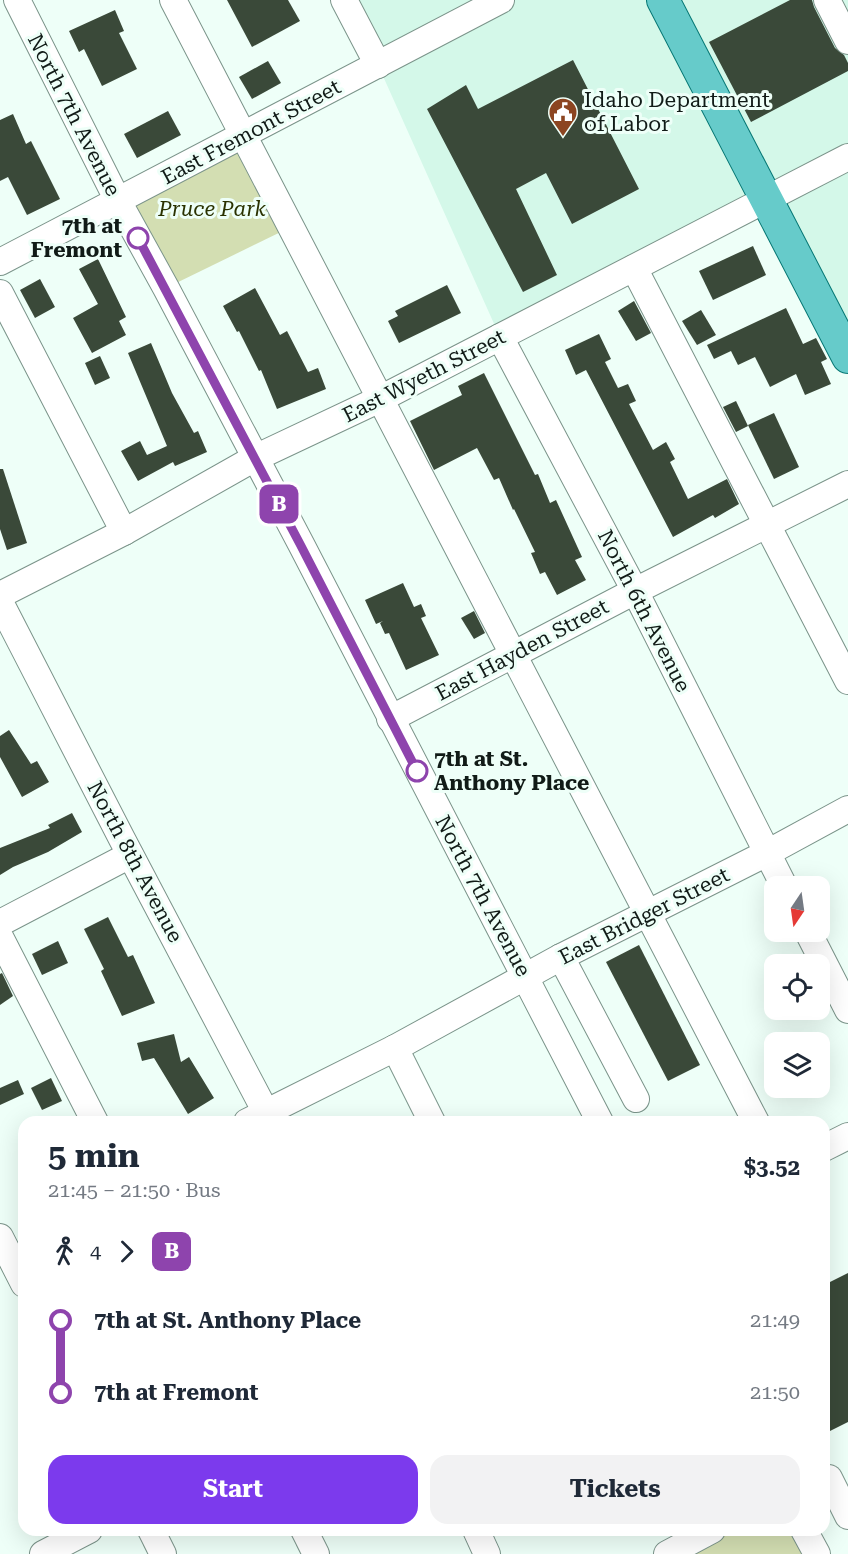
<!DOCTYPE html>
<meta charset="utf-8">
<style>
:root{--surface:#fff;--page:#f2f2f3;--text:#1f2937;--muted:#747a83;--accent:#7c3aed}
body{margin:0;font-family:"Roboto Serif",serif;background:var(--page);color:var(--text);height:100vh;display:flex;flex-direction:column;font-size:22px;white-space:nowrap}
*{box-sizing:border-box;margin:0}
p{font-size:20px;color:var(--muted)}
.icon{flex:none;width:33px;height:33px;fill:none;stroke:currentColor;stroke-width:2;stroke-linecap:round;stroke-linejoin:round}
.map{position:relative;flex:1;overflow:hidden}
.sheet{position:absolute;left:18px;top:1116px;width:812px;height:420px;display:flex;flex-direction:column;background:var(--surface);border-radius:18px;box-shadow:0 6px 24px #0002}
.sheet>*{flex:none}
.badge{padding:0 12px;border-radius:9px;font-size:21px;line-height:39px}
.needle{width:39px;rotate:193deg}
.fabs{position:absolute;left:764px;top:876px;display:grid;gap:12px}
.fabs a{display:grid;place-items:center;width:66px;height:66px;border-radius:12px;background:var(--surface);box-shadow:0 6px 24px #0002;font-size:30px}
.map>.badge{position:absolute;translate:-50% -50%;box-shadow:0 0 0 3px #fff}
.legs{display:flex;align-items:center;gap:9px;height:66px;padding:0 30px;font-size:20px}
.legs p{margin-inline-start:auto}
.headline{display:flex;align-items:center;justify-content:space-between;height:102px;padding:0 30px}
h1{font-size:33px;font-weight:700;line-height:45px}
.cta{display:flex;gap:12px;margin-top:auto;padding:12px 30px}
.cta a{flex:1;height:69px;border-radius:18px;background:var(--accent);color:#fff;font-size:24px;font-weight:700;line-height:69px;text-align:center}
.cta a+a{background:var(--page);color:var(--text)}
ul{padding:0 30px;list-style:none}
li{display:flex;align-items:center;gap:21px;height:72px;font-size:22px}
li i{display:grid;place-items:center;width:9px;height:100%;margin:0 8px;background:currentColor}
li i::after{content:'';width:15px;height:15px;margin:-8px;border:4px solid;border-radius:50%;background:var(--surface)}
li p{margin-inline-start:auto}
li:first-child i{background:linear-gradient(#0000 50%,currentColor 0)}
li:last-child i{background:linear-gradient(currentColor 50%,#0000 0)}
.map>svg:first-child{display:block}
.built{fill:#d4f8e9}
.green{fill:#d3deb2}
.building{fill:#3a4939}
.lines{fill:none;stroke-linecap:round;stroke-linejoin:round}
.minor-casing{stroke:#7b948a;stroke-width:28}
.major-casing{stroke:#067774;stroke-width:34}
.minor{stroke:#fff;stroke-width:26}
.major{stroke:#66cbca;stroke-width:32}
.line-1-casing{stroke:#fff;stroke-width:14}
.line-1{stroke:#8e44ad;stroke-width:9}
.stop-1-dot{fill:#fff;stroke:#8e44ad;stroke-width:3}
.labels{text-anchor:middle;stroke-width:6;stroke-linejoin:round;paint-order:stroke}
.poi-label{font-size:21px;fill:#111b17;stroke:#eefff8;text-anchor:start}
.street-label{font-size:21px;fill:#111b17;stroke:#eefff8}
.park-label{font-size:21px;font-style:italic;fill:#2a3200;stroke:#eefff8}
.stop-label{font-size:21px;font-weight:bold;fill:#111b17;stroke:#eefff8;text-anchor:end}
</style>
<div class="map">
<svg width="848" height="1554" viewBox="0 0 848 1554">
<rect width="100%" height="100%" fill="#eefff8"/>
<path class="built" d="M 344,0 L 848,0 L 848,357 L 766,199 L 500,337 L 378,65 Z"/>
<g class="green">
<path d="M 243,135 L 291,227 L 166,288 L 118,201 Z"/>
<path d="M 712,1530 L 804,1530 L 817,1554 L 667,1554 Z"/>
</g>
<g class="building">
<path d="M 227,0 L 288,0 L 300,21 L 252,47 Z"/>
<path d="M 790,0 L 812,0 L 814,7 L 835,48 L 844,55 L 848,63 L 848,71 L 751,122 L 709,42 Z"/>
<path d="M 115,10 L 124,31 L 119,33 L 137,69 L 102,86 L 84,49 L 79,52 L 69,31 Z"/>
<path d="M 573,60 L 639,189 L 572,224 L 546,173 L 516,189 L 557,275 L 523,292 L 427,109 L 466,85 L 478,109 Z"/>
<path d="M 268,61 L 281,83 L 252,99 L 239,77 Z"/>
<path d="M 168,111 L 181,135 L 137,158 L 124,134 Z"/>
<path d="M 13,114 L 26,144 L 31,141 L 60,199 L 27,215 L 8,177 L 0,181 L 0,120 Z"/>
<path d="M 753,246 L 766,275 L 713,300 L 699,271 Z"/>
<path d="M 98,259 L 126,317 L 119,321 L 126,335 L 92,353 L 73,318 L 98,304 L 79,269 Z"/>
<path d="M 40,279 L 55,307 L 35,318 L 20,290 Z"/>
<path d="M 447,285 L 461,313 L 399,343 L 388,321 L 398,316 L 395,311 Z"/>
<path d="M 255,288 L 280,335 L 287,331 L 308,372 L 318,368 L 326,389 L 277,409 L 261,370 L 259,371 L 239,331 L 237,332 L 223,306 Z"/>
<path d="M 634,301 L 651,333 L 636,341 L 618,311 Z"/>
<path d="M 786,308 L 803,344 L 816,338 L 827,359 L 821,362 L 831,384 L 805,395 L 796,374 L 770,387 L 755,357 L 738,365 L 731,351 L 714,359 L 707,345 Z"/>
<path d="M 701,310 L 716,335 L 697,345 L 682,321 Z"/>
<path d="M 599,334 L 611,359 L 605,362 L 618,388 L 628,384 L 636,401 L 629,404 L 653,450 L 666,442 L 675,459 L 670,462 L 688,499 L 727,479 L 739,504 L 715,518 L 713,515 L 673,537 L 586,370 L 576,375 L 565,350 Z"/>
<path d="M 151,343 L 172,393 L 194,433 L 198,431 L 207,452 L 175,466 L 173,462 L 138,481 L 121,451 L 140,441 L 147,455 L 167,446 L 128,353 Z"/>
<path d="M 100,356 L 110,378 L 95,385 L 85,363 Z"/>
<path d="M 484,373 L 535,475 L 538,474 L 550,503 L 556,500 L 582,557 L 575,560 L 586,580 L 557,595 L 545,572 L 540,574 L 531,553 L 535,552 L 514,509 L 513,510 L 499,478 L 494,480 L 477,448 L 434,470 L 410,421 L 462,395 L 458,386 Z"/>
<path d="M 736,401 L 748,426 L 736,432 L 723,407 Z"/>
<path d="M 774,413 L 799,467 L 774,479 L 748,425 Z"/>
<path d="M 0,469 L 3,469 L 27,543 L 7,550 L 0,529 Z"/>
<path d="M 403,583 L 414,607 L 421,604 L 426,616 L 421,618 L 439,655 L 406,670 L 389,633 L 385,634 L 380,623 L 383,621 L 376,624 L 365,600 Z"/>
<path d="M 474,611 L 485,633 L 474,639 L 461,618 Z"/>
<path d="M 9,730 L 31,764 L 37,761 L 49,782 L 22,797 L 0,757 L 0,736 Z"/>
<path d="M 72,813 L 82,832 L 48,852 L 13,867 L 0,875 L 0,848 L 50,828 L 48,825 Z"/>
<path d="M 108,917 L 128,957 L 133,955 L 155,1003 L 122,1016 L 101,971 L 104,969 L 84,929 Z"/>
<path d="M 58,941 L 68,963 L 42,975 L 32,954 Z"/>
<path d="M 639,945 L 700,1065 L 668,1081 L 606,962 Z"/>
<path d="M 2,973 L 13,996 L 0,1005 L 0,974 Z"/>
<path d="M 174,1034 L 181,1062 L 189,1057 L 214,1098 L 188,1114 L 154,1058 L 142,1061 L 137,1043 Z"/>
<path d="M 51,1078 L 62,1101 L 42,1110 L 31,1088 Z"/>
<path d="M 18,1080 L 24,1094 L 0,1105 L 0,1088 Z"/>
<path d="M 848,1273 L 848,1422 L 824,1434 L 824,1285 Z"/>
</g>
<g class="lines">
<g class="minor-casing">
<g id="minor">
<path d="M 17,0 L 118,201 L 166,288 L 301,544 L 600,1122"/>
<path d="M 173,0 L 756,1122"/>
<path d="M 344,0 L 378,65"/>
<path d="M 827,0 L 848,41"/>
<path d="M 0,262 L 501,0"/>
<path d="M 634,268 L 848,681"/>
<path d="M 0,293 L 124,532"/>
<path d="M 500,337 L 635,591 L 784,886"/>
<path d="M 0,595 L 124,532 L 255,458 L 380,399 L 848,157"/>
<path d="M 0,602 L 122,839 L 271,1122"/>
<path d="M 390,719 L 635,591 L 848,484"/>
<path d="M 0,923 L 130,855"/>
<path d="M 808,932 L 848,1010"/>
<path d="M 0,937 L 95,1122"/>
<path d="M 561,957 L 636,1099"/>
<path d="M 395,1048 L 432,1122"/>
<path d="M 247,1122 L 395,1048 L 561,957 L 767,853 L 848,809"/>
<path d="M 824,1148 L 848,1136"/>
<path d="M 0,1237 L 24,1284"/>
<path d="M 829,1478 L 848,1516"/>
<path d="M 151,1530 L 163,1554"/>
<path d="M 304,1530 L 316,1554"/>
<path d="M 476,1530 L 487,1554"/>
<path d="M 804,1530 L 817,1554"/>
<path d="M 43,1554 L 89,1530"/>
<path d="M 667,1554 L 712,1530"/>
</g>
</g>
<g class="major-casing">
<path id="major" d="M 663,0 L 848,357"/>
</g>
<use href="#minor" class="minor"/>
<use href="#major" class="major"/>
</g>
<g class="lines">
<g class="line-1-casing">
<path id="line-1" d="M 138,238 L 300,544 L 417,771"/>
</g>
<use href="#line-1" class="line-1"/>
</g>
<defs>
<g id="civic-pin" transform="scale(1.5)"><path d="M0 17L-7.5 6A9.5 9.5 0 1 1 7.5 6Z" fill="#8c4521" stroke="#eefff8"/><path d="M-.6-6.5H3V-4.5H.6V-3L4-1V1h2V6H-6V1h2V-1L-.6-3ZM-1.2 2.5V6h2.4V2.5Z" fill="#fff"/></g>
</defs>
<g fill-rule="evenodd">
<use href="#civic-pin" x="563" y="112"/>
</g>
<g class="stop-1-dot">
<circle cx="138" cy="238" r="10"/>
<circle cx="417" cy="771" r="10"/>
</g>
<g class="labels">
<g class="poi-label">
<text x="584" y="107">Idaho Department<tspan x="584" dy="24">of Labor</tspan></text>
</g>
<g class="street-label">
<text transform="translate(74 115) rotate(63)" y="7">North 7th Avenue</text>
<text transform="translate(251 132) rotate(-28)" y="7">East Fremont Street</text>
<text transform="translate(424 376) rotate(-27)" y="7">East Wyeth Street</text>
<text transform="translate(644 611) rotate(63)" y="7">North 6th Avenue</text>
<text transform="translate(522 650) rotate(-28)" y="7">East Hayden Street</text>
<text transform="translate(135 862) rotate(62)" y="7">North 8th Avenue</text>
<text transform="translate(483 896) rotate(62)" y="7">North 7th Avenue</text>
<text transform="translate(644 916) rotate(-27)" y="7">East Bridger Street</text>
</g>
<g class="park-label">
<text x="212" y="216">Pruce Park</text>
</g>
<g class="stop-label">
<text x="122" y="233">7th at<tspan x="122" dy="24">Fremont</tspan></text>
<text x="434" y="766" text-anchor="start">7th at St.<tspan x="434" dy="24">Anthony Place</tspan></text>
</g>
</g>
</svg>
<div class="fabs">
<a><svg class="needle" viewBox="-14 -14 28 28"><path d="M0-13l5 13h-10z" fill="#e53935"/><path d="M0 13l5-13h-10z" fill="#747a83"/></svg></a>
<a><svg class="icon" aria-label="locate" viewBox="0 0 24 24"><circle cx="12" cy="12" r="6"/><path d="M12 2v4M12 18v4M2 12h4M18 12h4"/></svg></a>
<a><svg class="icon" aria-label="layers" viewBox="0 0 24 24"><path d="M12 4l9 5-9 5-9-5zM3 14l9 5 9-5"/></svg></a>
</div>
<b class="badge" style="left:279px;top:504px;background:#8e44ad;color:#fff">B</b>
<section class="sheet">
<div class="headline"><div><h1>5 min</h1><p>21:45 – 21:50 · Bus</p></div><b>$3.52</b></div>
<div class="legs"><svg class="icon" aria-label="walk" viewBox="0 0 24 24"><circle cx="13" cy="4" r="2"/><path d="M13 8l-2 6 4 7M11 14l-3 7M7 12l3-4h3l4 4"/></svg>4<svg class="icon" aria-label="forward" viewBox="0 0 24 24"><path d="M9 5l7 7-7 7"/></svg><b class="badge" style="background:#8e44ad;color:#fff">B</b></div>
<ul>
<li><i style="color:#8e44ad"></i><b>7th at St. Anthony Place</b><p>21:49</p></li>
<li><i style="color:#8e44ad"></i><b>7th at Fremont</b><p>21:50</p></li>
</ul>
<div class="cta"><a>Start</a><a>Tickets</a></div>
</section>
</div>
